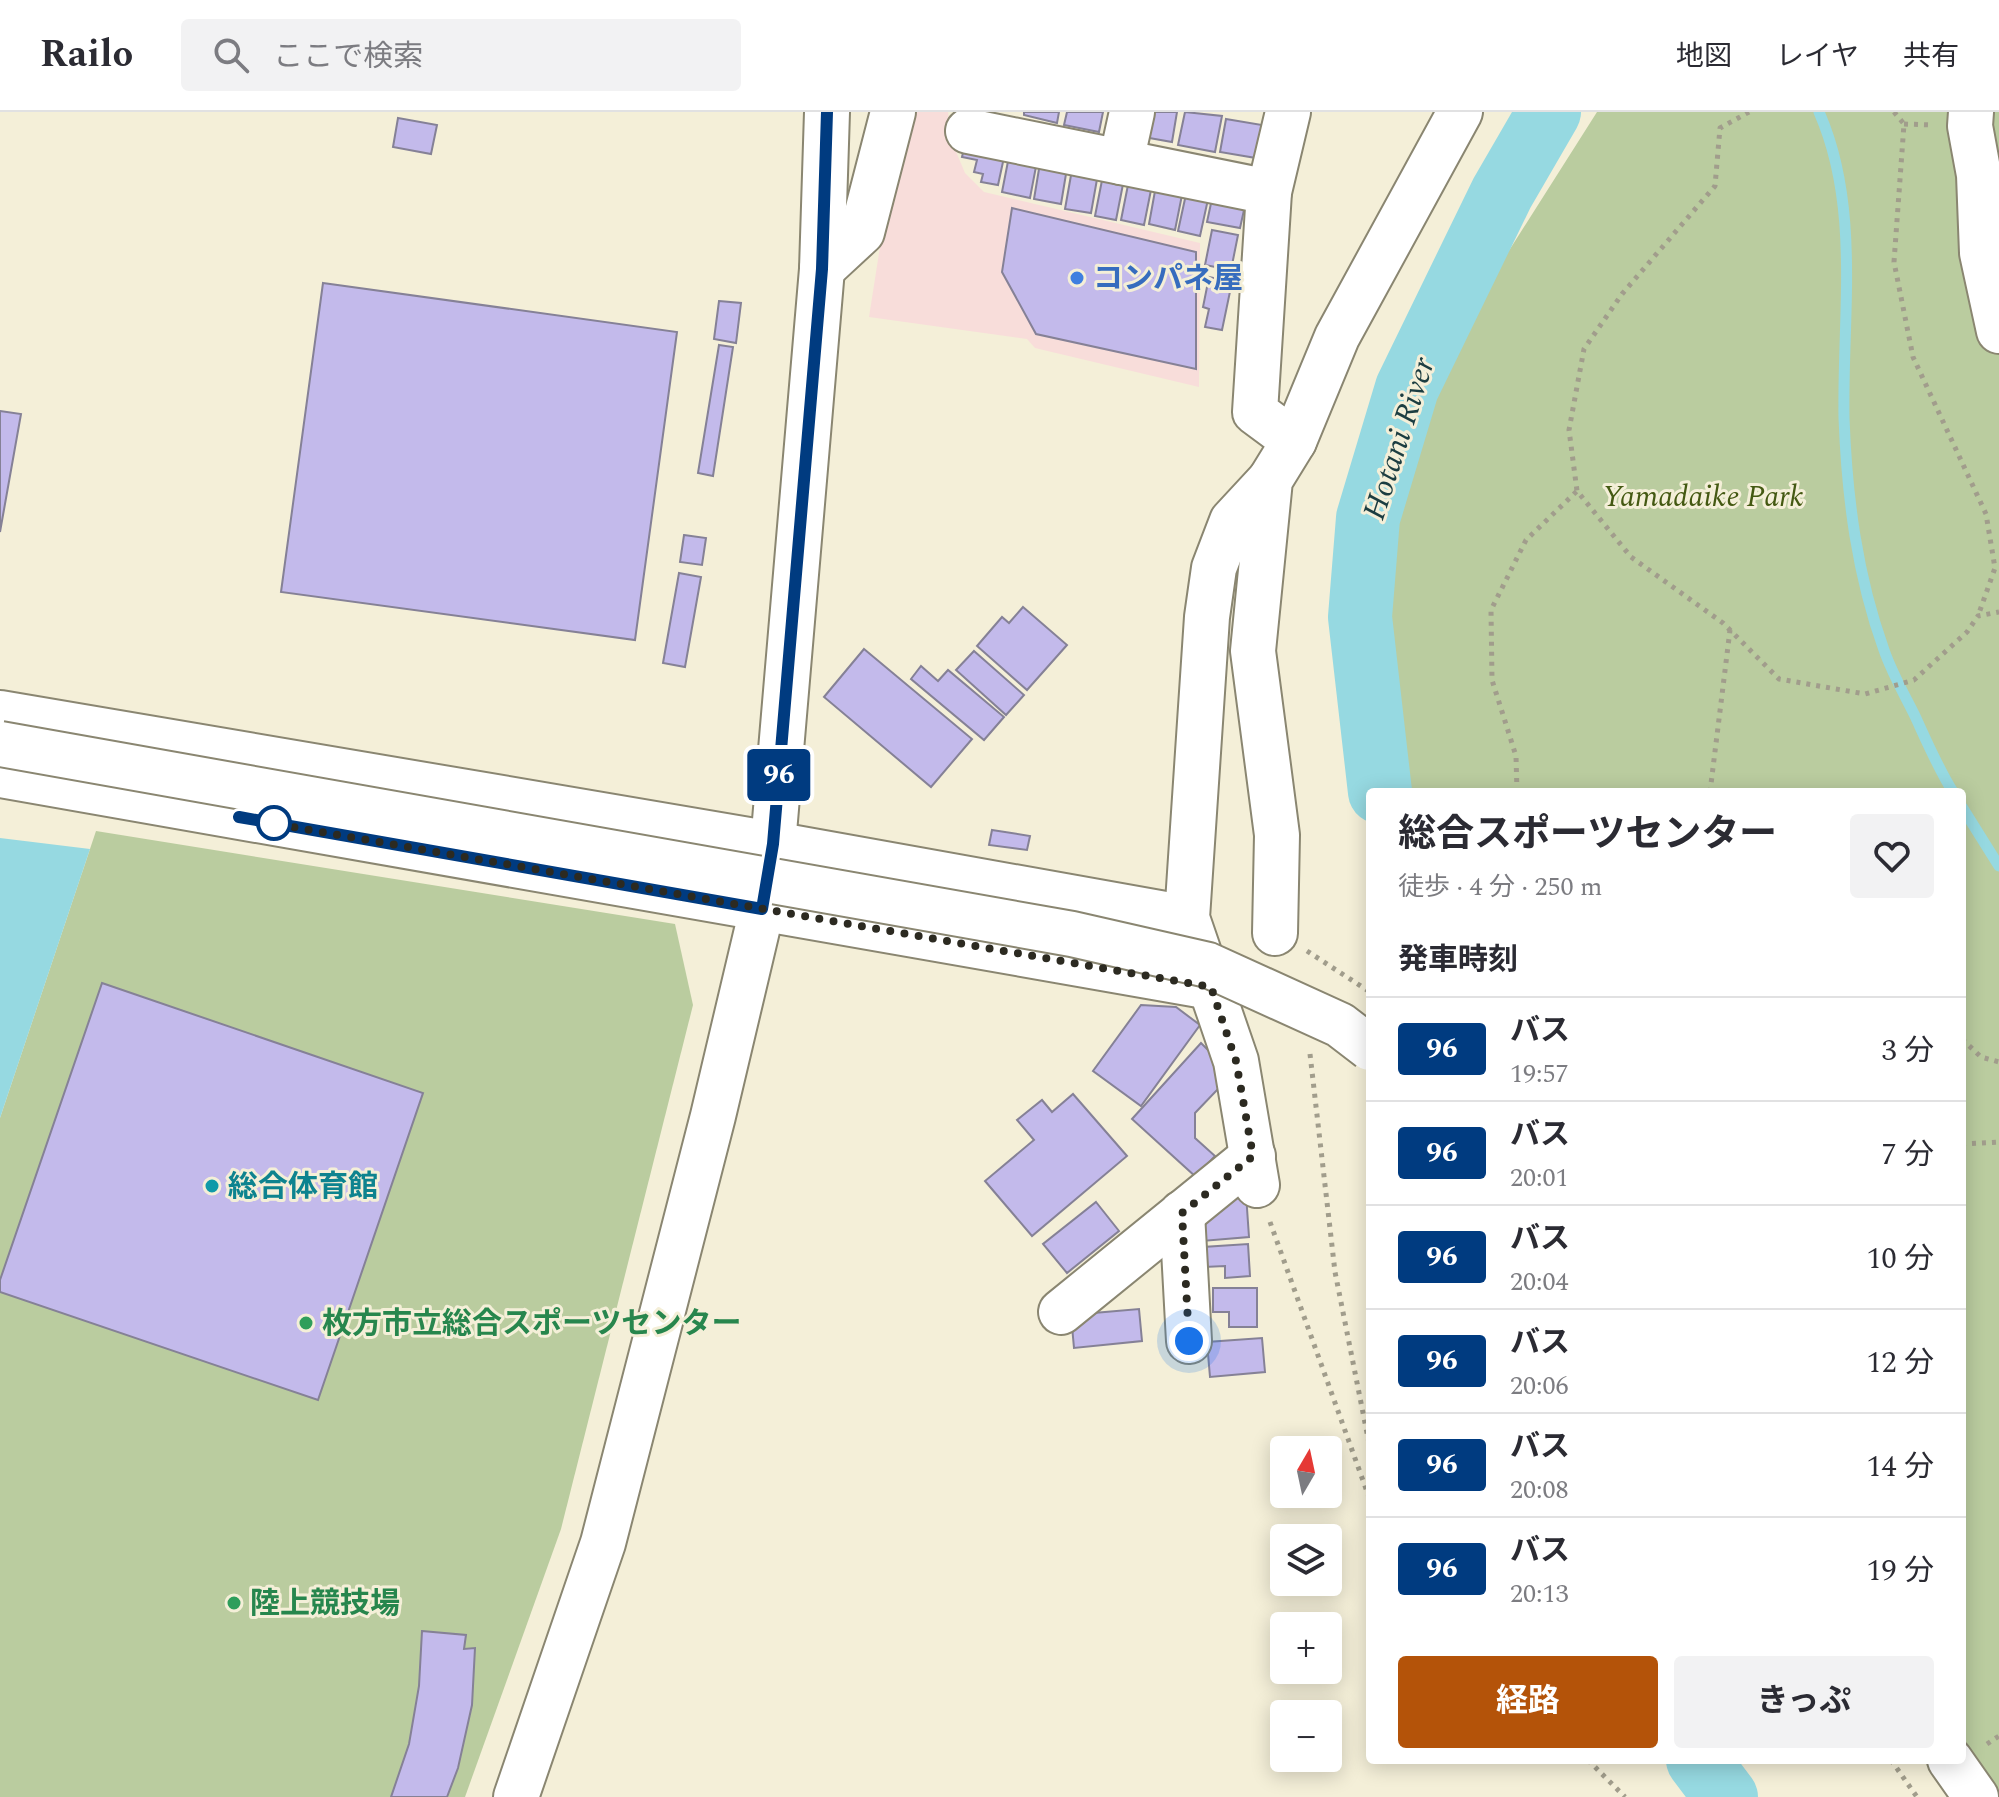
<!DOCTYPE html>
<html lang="ja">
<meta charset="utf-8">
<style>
:root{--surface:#fff;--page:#f2f2f3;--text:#2b2b33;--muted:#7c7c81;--line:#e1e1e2;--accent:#b45309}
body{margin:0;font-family:Spectral,"Noto Sans JP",serif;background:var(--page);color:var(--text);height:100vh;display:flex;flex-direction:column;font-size:30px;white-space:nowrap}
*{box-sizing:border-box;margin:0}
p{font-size:26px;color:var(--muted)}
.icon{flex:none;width:44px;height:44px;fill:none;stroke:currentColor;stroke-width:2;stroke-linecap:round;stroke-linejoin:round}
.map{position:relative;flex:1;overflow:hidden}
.details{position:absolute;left:1366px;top:676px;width:600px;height:976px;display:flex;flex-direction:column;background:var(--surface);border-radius:8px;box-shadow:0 4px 20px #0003}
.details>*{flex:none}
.badge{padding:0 16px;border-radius:6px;font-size:28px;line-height:52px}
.needle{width:52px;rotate:9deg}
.tools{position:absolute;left:1270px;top:1324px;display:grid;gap:16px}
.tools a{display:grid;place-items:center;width:72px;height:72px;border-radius:8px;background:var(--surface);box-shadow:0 4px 20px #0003;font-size:40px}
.you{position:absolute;width:40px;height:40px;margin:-20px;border:6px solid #fff;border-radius:50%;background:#1a73e8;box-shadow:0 0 0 12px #1a73e833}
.map>.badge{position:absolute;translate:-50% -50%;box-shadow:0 0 0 4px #fff}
h2{padding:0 32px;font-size:30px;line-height:72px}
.round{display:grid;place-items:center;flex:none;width:84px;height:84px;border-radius:8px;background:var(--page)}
.summary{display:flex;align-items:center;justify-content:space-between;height:136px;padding:0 32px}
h1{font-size:38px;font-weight:700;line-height:60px}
.primary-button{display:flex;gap:16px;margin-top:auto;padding:16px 32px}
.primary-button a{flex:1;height:92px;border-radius:8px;background:var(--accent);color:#fff;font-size:32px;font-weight:700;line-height:92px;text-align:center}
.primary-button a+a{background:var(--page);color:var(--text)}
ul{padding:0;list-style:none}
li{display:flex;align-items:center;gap:24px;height:104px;padding:0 32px;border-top:2px solid var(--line)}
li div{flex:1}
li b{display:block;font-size:30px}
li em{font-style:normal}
li .badge{min-width:88px;font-weight:700;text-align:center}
header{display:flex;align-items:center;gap:48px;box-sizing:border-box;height:112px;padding:0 40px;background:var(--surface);border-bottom:2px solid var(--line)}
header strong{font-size:38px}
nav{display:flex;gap:44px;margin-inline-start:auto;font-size:28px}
.search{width:560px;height:72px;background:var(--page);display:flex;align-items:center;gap:20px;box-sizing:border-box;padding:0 28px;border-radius:8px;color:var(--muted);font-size:30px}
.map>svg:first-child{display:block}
.commercial{fill:#f8ddda}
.green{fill:#bacc9f}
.water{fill:#96d9e1}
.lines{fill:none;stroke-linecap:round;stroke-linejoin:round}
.stream{stroke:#96d9e1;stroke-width:11}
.river{stroke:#96d9e1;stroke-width:64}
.building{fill:#c3baeb;stroke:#858196;stroke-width:2}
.minor-casing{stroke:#8a8671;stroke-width:48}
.major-casing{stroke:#8a8671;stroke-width:48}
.path{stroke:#a19d8c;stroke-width:5;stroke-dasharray:4 6;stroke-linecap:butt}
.minor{stroke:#fff;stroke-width:44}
.major{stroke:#fff;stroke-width:44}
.minor-bridge-casing{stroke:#8a8671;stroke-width:48;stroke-linecap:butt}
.minor-bridge{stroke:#fff;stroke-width:44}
.line-casing{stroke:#fff;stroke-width:18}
.line{stroke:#003b80;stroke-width:12}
.walk{stroke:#2c2a21;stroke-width:8;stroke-dasharray:0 14.4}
.shop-dot{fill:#3f7fe0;stroke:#f4efd8;stroke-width:3}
.stop-dot{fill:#fff;stroke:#003b80;stroke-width:4}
.culture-dot{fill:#0f9aa8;stroke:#f4efd8;stroke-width:3}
.leisure-dot{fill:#2e9e5b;stroke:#f4efd8;stroke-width:3}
.labels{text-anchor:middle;stroke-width:6;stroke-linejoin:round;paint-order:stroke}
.shop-label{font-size:30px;font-weight:bold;fill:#366cbe;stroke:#f4efd8;text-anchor:start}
.park-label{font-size:30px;font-style:italic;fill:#445912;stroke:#f4efd8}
.culture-label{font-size:30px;font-weight:bold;fill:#0d838f;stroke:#f4efd8;text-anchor:start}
.leisure-label{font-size:30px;font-weight:bold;fill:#27864d;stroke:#f4efd8;text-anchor:start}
.water-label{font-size:32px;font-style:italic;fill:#1b3d41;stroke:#f4efd8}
</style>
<header>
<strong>Railo</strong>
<div class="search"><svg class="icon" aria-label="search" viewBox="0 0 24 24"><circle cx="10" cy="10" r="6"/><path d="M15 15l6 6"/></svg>ここで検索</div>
<nav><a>地図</a><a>レイヤ</a><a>共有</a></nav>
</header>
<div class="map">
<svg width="1999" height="1685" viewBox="0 0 1999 1685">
<rect width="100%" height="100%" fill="#f4efd8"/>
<path class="commercial" d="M 904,0 L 948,0 L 952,30 L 965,61 L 984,80 L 1200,131 L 1199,275 L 1035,236 L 1027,227 L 869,205 L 890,71 Z"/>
<g class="green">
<path d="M 1597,0 L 1999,0 L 1999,1685 L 1984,1685 L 1962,1648 L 1962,680 L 1392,680 L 1376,499 L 1390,381 L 1430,263 Z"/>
<path d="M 96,719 L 675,812 L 693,893 L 561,1417 L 465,1685 L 0,1685 L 0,1006 Z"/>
</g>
<path class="water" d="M 0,726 L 90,737 L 0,1006 Z"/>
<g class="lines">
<g class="stream">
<path d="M 1819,0 C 1861,95 1842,205 1844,306 C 1847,386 1857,463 1884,538 C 1892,561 1904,582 1915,604 C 1927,630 1938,656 1953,680"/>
<path d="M 1962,695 L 1999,754"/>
</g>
<g class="river">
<path d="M 1380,680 L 1360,505 L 1368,406 L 1407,276 L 1502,81 L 1549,0"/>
<path d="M 1698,1648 L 1726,1685"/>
</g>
</g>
<g class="building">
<path d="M 1024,0 L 1059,0 L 1057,11 L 1024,3 Z"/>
<path d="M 1067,0 L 1103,0 L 1099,20 L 1064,13 Z"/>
<path d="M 1142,0 L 1177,0 L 1172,30 L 1138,24 Z"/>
<path d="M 1185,0 L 1222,4 L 1215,40 L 1178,33 Z"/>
<path d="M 398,6 L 437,13 L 431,42 L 393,35 Z"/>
<path d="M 1226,7 L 1262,13 L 1256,46 L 1220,40 Z"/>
<path d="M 966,28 L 1006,36 L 998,73 L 981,70 L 983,62 L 974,60 L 977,48 L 962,45 Z"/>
<path d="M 1010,39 L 1038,44 L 1030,86 L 1002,80 Z"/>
<path d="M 1041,45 L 1068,50 L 1061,92 L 1034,87 Z"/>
<path d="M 1073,52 L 1099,56 L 1091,101 L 1065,97 Z"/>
<path d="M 1104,58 L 1125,62 L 1116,108 L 1095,104 Z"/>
<path d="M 1130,63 L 1153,68 L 1144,113 L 1121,108 Z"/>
<path d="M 1157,68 L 1184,73 L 1175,118 L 1149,112 Z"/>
<path d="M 1188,73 L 1210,78 L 1200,124 L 1178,119 Z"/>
<path d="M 1213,82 L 1246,89 L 1240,116 L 1207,110 Z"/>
<path d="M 1012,96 L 1196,140 L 1196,257 L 1036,222 L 1002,160 Z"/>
<path d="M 1212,118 L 1238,123 L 1231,158 L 1205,153 Z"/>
<path d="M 1209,165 L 1232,170 L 1222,218 L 1205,215 L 1209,197 L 1203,195 Z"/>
<path d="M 323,171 L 677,220 L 635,528 L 281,480 Z"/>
<path d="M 719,189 L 741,191 L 736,231 L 714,227 Z"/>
<path d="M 719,233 L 733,235 L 713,364 L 698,361 Z"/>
<path d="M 0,299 L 21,302 L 0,420 Z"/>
<path d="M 684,423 L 706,426 L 702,453 L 680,450 Z"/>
<path d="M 679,461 L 701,465 L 685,555 L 663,551 Z"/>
<path d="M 1023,495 L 1067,533 L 1027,578 L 977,534 L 1002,505 L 1009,511 Z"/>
<path d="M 864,537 L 972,627 L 931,675 L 824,585 Z"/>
<path d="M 974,539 L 1024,583 L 1006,603 L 956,558 Z"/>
<path d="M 921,554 L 938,569 L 948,558 L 1004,605 L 984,628 L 911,567 Z"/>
<path d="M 992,718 L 1030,724 L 1027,738 L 989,733 Z"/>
<path d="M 102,871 L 423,981 L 318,1288 L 0,1180 L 0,1168 Z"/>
<path d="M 1141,893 L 1176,895 L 1200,913 L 1141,994 L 1093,959 Z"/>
<path d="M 1201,931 L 1211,941 L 1219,976 L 1195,1001 L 1195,1026 L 1215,1044 L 1196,1065 L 1132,1007 Z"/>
<path d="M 1073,982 L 1127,1044 L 1032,1124 L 985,1069 L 1034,1028 L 1017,1008 L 1042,988 L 1052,1000 Z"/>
<path d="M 1246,1082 L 1249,1125 L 1202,1129 L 1200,1098 L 1221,1083 Z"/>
<path d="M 1096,1090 L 1119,1119 L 1067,1161 L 1043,1132 Z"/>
<path d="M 1248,1132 L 1250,1164 L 1225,1166 L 1225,1154 L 1204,1155 L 1203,1135 Z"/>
<path d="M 1213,1176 L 1257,1176 L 1257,1215 L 1229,1215 L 1229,1200 L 1213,1200 Z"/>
<path d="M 1139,1197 L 1142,1229 L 1074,1236 L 1071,1203 Z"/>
<path d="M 1262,1226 L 1265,1260 L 1210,1265 L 1207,1230 Z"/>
<path d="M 422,1519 L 466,1523 L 464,1537 L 475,1536 L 472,1593 L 458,1656 L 447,1685 L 391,1685 L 409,1632 L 419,1574 Z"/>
</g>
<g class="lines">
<g class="minor-casing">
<g id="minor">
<path d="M 1288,0 L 1269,80 L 1255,300 L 1294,329"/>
<path d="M 1971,0 L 1970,14 L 1979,63 L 1982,141 L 1999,219"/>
<path d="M 968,19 L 1269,80"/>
<path d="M 1121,50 L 1132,0"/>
<path d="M 822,157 L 862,120 L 893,0"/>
<path d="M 0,601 L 773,732 L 1187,806"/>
<path d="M 0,663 L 1211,875"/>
<path d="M 1275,821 L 1277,723 L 1253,539 L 1270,368 L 1294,329 L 1337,225 L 1460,0"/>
<path d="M 1257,1073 L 1236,949 L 1187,806 L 1207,505 L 1214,456 L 1232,409 L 1270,368"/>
<path d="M 1182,1101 L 1189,1229"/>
<path d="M 1061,1200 L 1253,1044"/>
<path d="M 1950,1648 L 1976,1685"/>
</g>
</g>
<g class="major-casing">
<path id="major" d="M 516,1685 L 603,1431 L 713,1004 L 762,797 L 773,732 L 822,157 L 827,0"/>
</g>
<g class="path">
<path d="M 1749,0 L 1720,16 L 1715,74 L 1622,182 L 1584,237 L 1569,318 L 1577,379 L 1631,445 L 1723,511 L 1779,567 L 1865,582 L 1914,568 L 1967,520 L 1978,504 L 1999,500"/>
<path d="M 1894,0 L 1904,12 L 1894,150 L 1913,245 L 1986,402 L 1995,456 L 1978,504"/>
<path d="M 1904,12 L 1933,13"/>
<path d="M 1517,680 L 1516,644 L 1492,568 L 1491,498 L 1526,428 L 1577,379"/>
<path d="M 1710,680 L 1730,518"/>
<path d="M 1307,839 L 1370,880"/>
<path d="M 1962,927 L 1981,945 L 1999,950"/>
<path d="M 1310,942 L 1335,1160 L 1370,1336"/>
<path d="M 1962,1032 L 1999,1030"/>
<path d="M 1270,1110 L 1370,1388"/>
<path d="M 1987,1632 L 1999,1624"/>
<path d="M 1588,1648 L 1625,1685"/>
<path d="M 1891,1648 L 1917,1685"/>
</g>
<use href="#minor" class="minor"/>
<use href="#major" class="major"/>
<g class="minor-bridge-casing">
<path id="minor-bridge" d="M 0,632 L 1072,822 L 1208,853 L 1340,913 L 1370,936"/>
</g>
<use href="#minor-bridge" class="minor-bridge"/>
</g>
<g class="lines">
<g class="line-casing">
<path id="line" d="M 239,705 L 762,797 L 773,732 L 822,157 L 827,0"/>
</g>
<use href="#line" class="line"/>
<path class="walk" d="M 274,711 L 270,711 L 1211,875 L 1236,949 L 1253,1044 L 1182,1101 L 1189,1229"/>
</g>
<circle class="shop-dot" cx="1077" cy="166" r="8"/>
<circle class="stop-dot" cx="274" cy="711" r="16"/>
<circle class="culture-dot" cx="212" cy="1074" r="8"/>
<g class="leisure-dot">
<circle cx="306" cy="1211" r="8"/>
<circle cx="234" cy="1491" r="8"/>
</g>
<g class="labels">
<g class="shop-label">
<text x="1093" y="176">コンパネ屋</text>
</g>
<g class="park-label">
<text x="1703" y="394">Yamadaike Park</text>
</g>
<g class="culture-label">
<text x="228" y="1084">総合体育館</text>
</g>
<g class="leisure-label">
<text x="322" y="1221">枚方市立総合スポーツセンター</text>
<text x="250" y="1501">陸上競技場</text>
</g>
<g class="water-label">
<text transform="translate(1398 326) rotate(-72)" y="11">Hotani River</text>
</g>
</g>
</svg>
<div class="tools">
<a><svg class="needle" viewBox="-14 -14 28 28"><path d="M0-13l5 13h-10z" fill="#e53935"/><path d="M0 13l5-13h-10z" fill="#7c7c81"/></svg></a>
<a><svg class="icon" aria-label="layers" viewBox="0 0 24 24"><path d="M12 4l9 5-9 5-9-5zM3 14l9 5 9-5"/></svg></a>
<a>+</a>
<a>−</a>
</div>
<div class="you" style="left:1189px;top:1229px"></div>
<b class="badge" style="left:779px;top:663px;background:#003b80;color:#fff">96</b>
<section class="details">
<div class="summary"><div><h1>総合スポーツセンター</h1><p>徒歩 · 4 分 · 250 m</p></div><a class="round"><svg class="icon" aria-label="heart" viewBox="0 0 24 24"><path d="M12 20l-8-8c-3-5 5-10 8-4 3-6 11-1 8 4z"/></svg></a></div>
<h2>発車時刻</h2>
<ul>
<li><span class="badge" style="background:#003b80;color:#fff">96</span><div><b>バス</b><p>19:57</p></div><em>3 分</em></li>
<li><span class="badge" style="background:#003b80;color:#fff">96</span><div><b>バス</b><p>20:01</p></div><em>7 分</em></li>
<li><span class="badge" style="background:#003b80;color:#fff">96</span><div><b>バス</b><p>20:04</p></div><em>10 分</em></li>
<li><span class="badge" style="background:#003b80;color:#fff">96</span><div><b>バス</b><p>20:06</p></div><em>12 分</em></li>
<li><span class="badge" style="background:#003b80;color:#fff">96</span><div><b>バス</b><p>20:08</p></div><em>14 分</em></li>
<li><span class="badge" style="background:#003b80;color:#fff">96</span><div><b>バス</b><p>20:13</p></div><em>19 分</em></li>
</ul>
<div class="primary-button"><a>経路</a><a>きっぷ</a></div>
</section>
</div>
